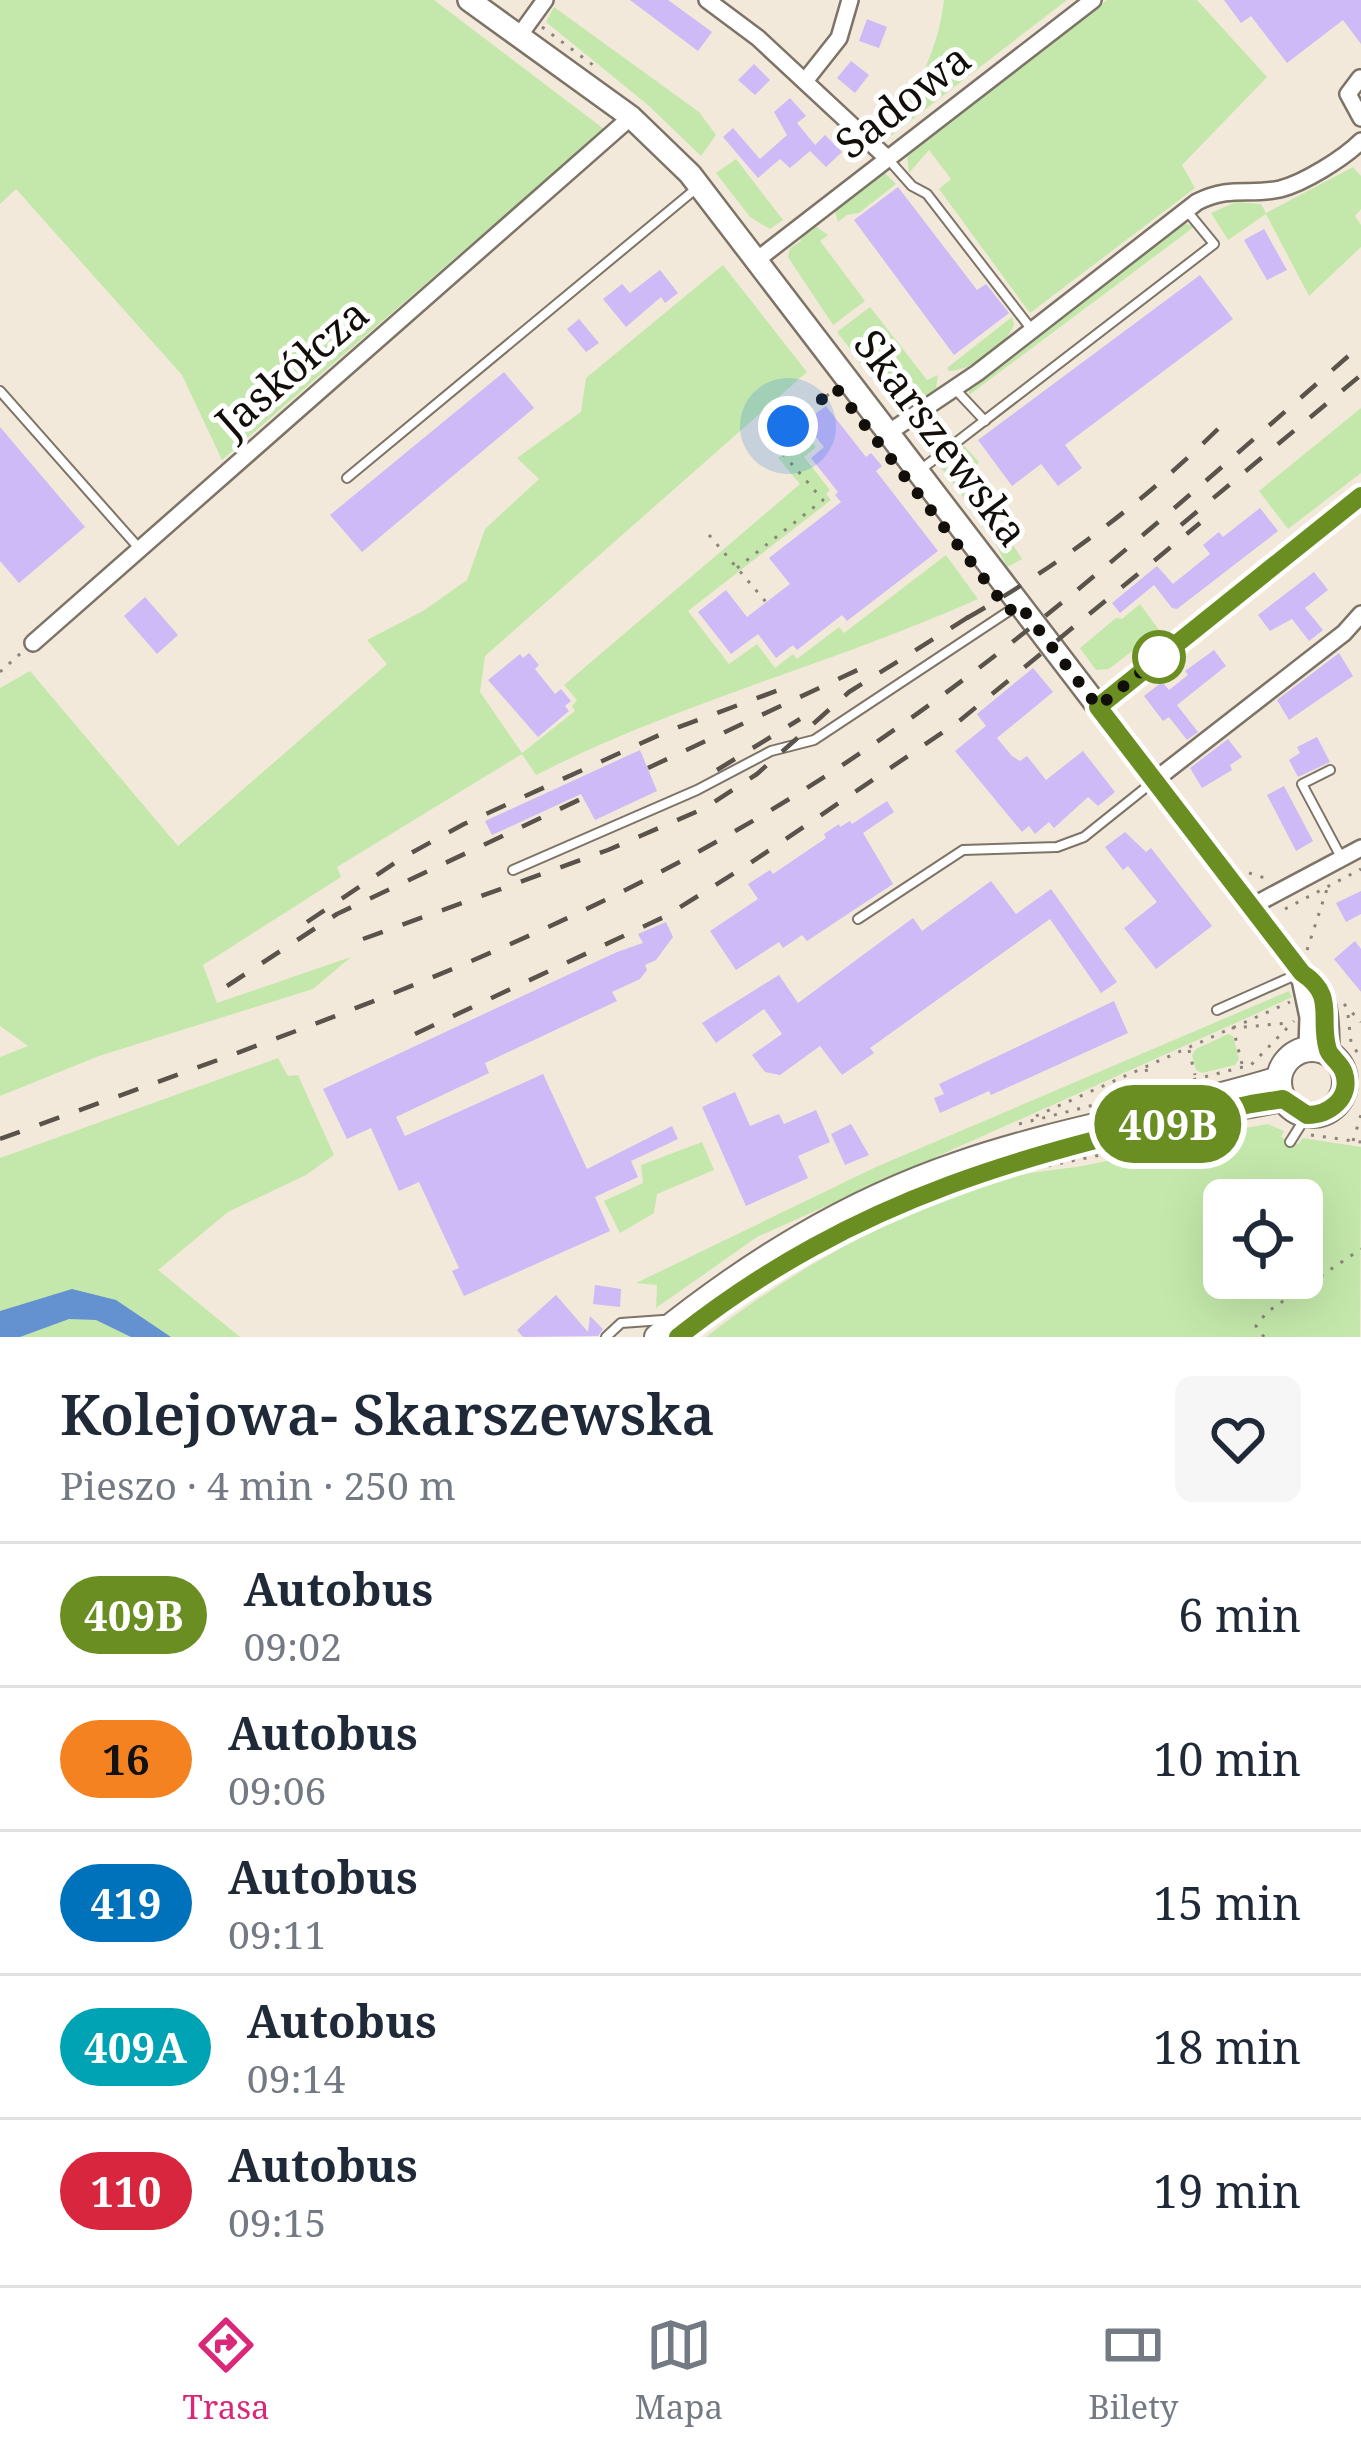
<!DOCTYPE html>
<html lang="pl">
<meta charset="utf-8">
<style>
:root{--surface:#fff;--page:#f6f6f7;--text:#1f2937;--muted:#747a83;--line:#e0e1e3;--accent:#db2777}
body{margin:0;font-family:"Noto Serif",serif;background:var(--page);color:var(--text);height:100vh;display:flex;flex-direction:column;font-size:45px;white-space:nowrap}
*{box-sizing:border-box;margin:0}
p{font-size:39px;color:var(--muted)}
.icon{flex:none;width:66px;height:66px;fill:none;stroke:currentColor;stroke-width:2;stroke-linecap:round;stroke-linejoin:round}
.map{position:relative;height:1337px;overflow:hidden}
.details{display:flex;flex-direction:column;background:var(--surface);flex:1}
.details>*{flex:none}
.badge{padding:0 24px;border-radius:39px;font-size:42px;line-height:78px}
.tools{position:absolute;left:1203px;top:1179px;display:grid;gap:24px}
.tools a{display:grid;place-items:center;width:120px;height:120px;border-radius:18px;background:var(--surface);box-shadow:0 12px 48px #0002;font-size:60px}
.you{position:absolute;width:60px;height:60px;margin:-30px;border:9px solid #fff;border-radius:50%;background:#1a73e8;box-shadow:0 0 0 18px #1a73e833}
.map>.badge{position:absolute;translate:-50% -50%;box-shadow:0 0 0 6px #fff}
.round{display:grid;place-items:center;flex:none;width:126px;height:126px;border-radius:18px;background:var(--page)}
.overview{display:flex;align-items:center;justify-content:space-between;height:204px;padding:0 60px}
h1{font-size:57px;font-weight:600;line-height:90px}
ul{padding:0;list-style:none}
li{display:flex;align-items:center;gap:36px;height:144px;padding:0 60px;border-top:3px solid var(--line)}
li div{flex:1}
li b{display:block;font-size:45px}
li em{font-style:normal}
li .badge{min-width:132px;font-weight:700;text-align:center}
.menu{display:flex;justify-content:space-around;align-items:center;height:168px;border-top:3px solid var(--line);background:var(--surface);font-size:33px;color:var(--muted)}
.menu a{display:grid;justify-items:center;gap:6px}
.menu .current{color:var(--accent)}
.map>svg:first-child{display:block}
.green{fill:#c4e8ab;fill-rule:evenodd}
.water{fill:#6492d1}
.building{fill:#cdbaf6}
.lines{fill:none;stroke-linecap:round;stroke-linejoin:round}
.service-casing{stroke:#7d7467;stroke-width:12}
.minor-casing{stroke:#7d7467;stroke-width:20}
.tertiary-casing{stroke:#7d7467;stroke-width:22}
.secondary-casing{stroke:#7d7467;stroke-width:26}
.primary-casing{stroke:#7d7467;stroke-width:28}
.path{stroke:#8c847a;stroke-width:3;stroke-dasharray:3 9;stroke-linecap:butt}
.service{stroke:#fff;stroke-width:8}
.minor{stroke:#fff;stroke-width:15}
.tertiary{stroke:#fff;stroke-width:18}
.secondary{stroke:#fff;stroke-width:21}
.primary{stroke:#fff;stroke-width:24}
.rail{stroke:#59534b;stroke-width:4.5;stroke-dasharray:21 21;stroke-linecap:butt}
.line-casing{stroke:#fff;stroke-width:27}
.line{stroke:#6b8e23;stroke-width:18}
.walk{stroke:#120e09;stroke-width:12;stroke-dasharray:0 21.6}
.stop-dot{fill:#fff;stroke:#6b8e23;stroke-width:6}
.labels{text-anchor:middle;stroke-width:10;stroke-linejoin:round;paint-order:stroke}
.street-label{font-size:42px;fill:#120e09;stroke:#fff}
</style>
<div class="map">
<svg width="1361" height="1337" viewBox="0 0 1361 1337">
<rect width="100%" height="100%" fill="#f3e9da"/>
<g class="green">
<path d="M 0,0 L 434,0 L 604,129 L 222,460 L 182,375 L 16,189 L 0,204 Z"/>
<path d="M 944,0 L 1067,0 L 883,142 C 912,97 938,54 944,0 Z"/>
<path d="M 1107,0 L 1197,0 L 1267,77 L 1182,165 L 1195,188 L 1030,313 L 939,189 L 951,179 L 929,150 L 909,173 L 907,156 Z"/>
<path d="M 554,7 L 699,112 L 716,135 L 701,156 L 648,105 L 546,22 Z"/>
<path d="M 736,159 L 783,220 L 770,229 L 750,217 L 716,173 Z"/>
<path d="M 1353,167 L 1361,176 L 1361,209 L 1355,216 L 1361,225 L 1361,247 L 1309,296 L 1266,214 L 1228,240 L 1211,213 L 1236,202 L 1261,204 L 1266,213 Z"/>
<path d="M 884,172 L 896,184 L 859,213 L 847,215 L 838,222 L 835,211 Z"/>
<path d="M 1187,224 L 1194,227 L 969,395 L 969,387 L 1179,225 Z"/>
<path d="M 815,226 L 828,235 L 820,241 L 865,301 L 833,325 L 788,257 L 790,248 L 801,241 L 800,236 Z"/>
<path d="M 723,265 L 807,372 L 485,656 L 480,692 L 522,753 L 575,711 L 572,706 L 577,700 L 564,685 L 800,484 L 778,458 L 807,435 L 816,447 L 804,457 L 830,490 L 826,494 L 831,500 L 688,611 L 729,664 L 757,644 L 775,668 L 793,654 L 797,659 L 839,627 L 844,633 L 946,555 L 978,599 C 833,664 677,703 536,775 L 522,754 L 337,867 L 341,877 L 203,965 L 217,1003 L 351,957 L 313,989 L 99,1056 L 0,1096 L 0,1057 L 28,1046 L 0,1026 L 0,688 L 30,671 L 178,846 L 387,664 L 367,640 L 423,611 L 467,580 L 485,529 L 539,479 L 517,458 L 581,412 L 586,378 Z"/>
<path d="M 870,307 L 927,380 L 938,375 L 936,389 L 899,412 L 837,332 Z"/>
<path d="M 1012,317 L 1014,325 C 1006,345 971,371 949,371 L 947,368 Z"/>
<path d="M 1361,408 L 1361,473 L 1288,529 L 1259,491 Z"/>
<path d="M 964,446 L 979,462 L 968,476 L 1022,559 L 1007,567 L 991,534 L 939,465 Z"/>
<path d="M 1140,604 L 1159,630 L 1109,669 L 1096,670 L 1080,648 L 1116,618 L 1122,619 Z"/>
<path d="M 1289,991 L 1292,997 L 1249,1017 L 757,1237 L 656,1308 L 657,1285 L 636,1283 L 876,1167 Z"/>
<path d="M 1228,1034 L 1233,1036 L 1239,1059 L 1235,1065 L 1202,1073 L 1196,1070 L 1192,1055 L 1196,1049 Z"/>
<path d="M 278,1058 L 288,1076 L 298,1075 L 334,1155 L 306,1175 L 228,1212 L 158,1270 L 240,1337 L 0,1337 L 0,1158 Z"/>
<path d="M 1268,1124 L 1284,1131 L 1281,1137 L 1298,1144 L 1303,1138 L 1361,1147 L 1360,1337 L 706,1337 C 792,1270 903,1207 1009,1178 C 1033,1171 1058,1170 1082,1166 C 1116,1160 1149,1150 1182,1142 L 1187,1145 L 1213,1134 ZM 1224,1200 L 1302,1200 L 1302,1278 L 1224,1278 Z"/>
<path d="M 702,1142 L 714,1170 L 657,1194 L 654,1213 L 620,1233 L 604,1201 L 643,1183 L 641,1165 Z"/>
</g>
<path class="water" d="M 72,1289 L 116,1300 L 171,1337 L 131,1337 L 96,1320 L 69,1319 L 20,1337 L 0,1337 L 0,1311 Z"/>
<g class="building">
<path d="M 630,0 L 668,0 L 712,32 L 698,51 Z"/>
<path d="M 1224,0 L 1361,0 L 1361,44 L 1343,20 L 1287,63 L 1251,16 L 1241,23 Z"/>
<path d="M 867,19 L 887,27 L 879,48 L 859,41 Z"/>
<path d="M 851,61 L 869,75 L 855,93 L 837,78 Z"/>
<path d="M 754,64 L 770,80 L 755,95 L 738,80 Z"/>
<path d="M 790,98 L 806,116 L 797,123 L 815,145 L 825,135 L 842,152 L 826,167 L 810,151 L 790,168 L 780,159 L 758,178 L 723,137 L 733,128 L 760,159 L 787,135 L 774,112 Z"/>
<path d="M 898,187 L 977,290 L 986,284 L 1009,313 L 954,355 L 854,220 Z"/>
<path d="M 1264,229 L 1287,270 L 1267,280 L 1244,240 Z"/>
<path d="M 660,270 L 678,293 L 665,303 L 661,297 L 626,327 L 603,299 L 622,284 L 630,293 Z"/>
<path d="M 1200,275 L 1233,319 L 1065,445 L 1082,468 L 1058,486 L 1041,464 L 1012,486 L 978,440 Z"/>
<path d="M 579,319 L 599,343 L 586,352 L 567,329 Z"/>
<path d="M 504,372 L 534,408 L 362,552 L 330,515 Z"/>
<path d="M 826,406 L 866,457 L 871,453 L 882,466 L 876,471 L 938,551 L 847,621 L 842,615 L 797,650 L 793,645 L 776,658 L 758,634 L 731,654 L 698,612 L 726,590 L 747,617 L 790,584 L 769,558 L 841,502 L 835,495 L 838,492 L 811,458 L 824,447 L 804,422 Z"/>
<path d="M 0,427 L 85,527 L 19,583 L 0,561 Z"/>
<path d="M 1260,508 L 1278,531 L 1177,609 L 1172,608 L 1154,585 L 1120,613 L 1112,603 L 1157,566 L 1173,584 L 1210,554 L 1203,545 L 1219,532 L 1223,537 Z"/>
<path d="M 1314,572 L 1328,590 L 1305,608 L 1323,630 L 1309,641 L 1292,619 L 1270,631 L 1258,615 Z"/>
<path d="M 145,597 L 178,635 L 157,654 L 124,616 Z"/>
<path d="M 1214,650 L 1226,666 L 1177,705 L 1198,732 L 1187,740 L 1169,717 L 1163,721 L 1144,696 L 1162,682 L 1169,690 L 1188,675 L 1185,671 Z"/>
<path d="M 529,653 L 539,665 L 535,669 L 555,694 L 561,689 L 571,701 L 565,706 L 569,711 L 538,737 L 488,680 L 520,654 L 523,658 Z"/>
<path d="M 1339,653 L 1353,676 L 1289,720 L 1277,700 Z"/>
<path d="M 1033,668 L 1053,692 L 997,738 L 1012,756 L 1020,761 L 1027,756 L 1046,780 L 1083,751 L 1115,792 L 1098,806 L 1088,797 L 1054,828 L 1049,822 L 1035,834 L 1029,826 L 1022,832 L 955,751 L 986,726 L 977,714 Z"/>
<path d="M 1317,737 L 1330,762 L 1298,777 L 1289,760 L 1300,753 L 1297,747 Z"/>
<path d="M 1228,739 L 1242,757 L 1230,765 L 1232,770 L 1202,788 L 1190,768 Z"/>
<path d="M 640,750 L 657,791 L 595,820 L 581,794 L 492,835 L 485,821 Z"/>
<path d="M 1284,786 L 1313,841 L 1296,851 L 1267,795 Z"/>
<path d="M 887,801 L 894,812 L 863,833 L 893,884 L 807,941 L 802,935 L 783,948 L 779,942 L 736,970 L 710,931 L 758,899 L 748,884 L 770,870 L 773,874 L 826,838 L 824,834 L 839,824 L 840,827 L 850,821 L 852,824 Z"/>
<path d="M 1125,832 L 1146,852 L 1151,848 L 1212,926 L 1156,969 L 1124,928 L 1157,902 L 1128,866 L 1123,870 L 1105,847 Z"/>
<path d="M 991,881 L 1016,914 L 1051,889 L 1117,982 L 1101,993 L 1050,919 L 870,1048 L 874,1053 L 842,1075 L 820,1046 L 780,1075 L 765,1072 L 752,1055 L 782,1034 L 764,1009 L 716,1043 L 702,1023 L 779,975 L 798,1003 L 913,918 L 922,931 Z"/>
<path d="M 1361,891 L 1361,914 L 1346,922 L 1336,903 Z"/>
<path d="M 666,922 L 673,937 L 656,960 L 645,965 L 647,970 L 640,979 L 612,992 L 617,1001 L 485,1063 L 489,1073 L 396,1117 L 405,1136 L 543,1074 L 587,1169 L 672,1126 L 678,1139 L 631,1161 L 638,1177 L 595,1197 L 610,1231 L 464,1296 L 452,1271 L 459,1268 L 419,1182 L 399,1191 L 371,1128 L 347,1139 L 323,1089 L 617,952 L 643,943 L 638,934 Z"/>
<path d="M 1355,941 L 1361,949 L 1361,992 L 1334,959 Z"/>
<path d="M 1114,1001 L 1128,1033 L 991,1095 L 989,1091 L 940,1113 L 934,1098 L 944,1094 L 939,1084 Z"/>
<path d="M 735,1092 L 750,1126 L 779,1114 L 784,1124 L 816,1110 L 830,1142 L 798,1156 L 808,1178 L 746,1206 L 702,1107 Z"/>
<path d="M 851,1124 L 869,1155 L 845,1165 L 831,1134 Z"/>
<path d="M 595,1285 L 621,1289 L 620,1307 L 593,1304 Z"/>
<path d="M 556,1295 L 588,1332 L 590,1316 L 603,1329 L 598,1336 L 523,1337 L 517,1330 Z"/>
</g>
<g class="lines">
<g class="service-casing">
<g id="service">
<path d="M 888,159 L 912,186 L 927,194 L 1032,330"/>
<path d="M 954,388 L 985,421"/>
<path d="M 0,391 L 138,547"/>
<path d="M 919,471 L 1214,244 L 1187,211"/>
<path d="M 347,478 L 698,187"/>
<path d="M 1330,770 L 1302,784 L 1341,857"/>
<path d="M 513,870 L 697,790 L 771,751 L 814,740 L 1018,605"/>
<path d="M 858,919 L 963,850 L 1057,847 L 1084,837 L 1154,781"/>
<path d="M 1217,1010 L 1300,973"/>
<path d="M 1167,1124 L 1195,1143"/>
<path d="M 1290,1142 L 1307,1115"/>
<path d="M 606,1337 L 621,1323 L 663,1320"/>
</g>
</g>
<g class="minor-casing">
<g id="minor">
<path d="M 707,0 L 758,38 L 887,158"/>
<path d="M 519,36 L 545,0"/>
<path d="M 1360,78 L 1348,94 L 1361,118"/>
<path d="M 805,81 L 839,38 L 850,0"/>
<path d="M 758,259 L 1093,0"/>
<path d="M 888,433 L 977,373 L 1197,202 C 1232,185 1248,196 1280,189 C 1304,183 1344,158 1361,141"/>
<path d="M 33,643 L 631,117"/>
<path d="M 1155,780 L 1344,633 L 1361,614"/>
<path d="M 1252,906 L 1361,848"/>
</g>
</g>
<g class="tertiary-casing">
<path id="tertiary" d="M 1098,707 L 1361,496"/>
</g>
<g class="secondary-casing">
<g id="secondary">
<path d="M 469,0 L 631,117 L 690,174 L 1302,973 C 1330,991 1327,1022 1328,1053"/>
<path d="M 1303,979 L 1311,1017 L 1310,1049"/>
</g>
</g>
<g class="primary-casing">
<g id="primary">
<circle cx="1312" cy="1082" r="33"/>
<path d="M 1228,1109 L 1283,1099"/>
<path d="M 657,1337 C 749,1263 847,1202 959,1164 C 1063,1128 1173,1112 1279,1079"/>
</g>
</g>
<g class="path">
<path d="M 542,27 L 597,68"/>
<path d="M 709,535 L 766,602"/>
<path d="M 737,568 L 823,500 L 777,447 L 789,426 L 834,390"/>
<path d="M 0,672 L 21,653"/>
<path d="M 1249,873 L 1268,879"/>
<path d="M 1285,909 L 1361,869"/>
<path d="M 1307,950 L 1328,886"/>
<path d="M 1344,1004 L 1361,1022"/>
<path d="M 1348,1015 L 1351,1042 L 1361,1059"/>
<path d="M 1189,1050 L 1195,1075"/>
<path d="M 1242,1064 L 1233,1028 L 1288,1023"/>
<path d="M 1146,1069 L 1151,1089"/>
<path d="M 1036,1116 L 1290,1002"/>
<path d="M 1019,1124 L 1251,1065 L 1294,1021"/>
<path d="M 1202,1133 L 1221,1128"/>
<path d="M 1311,1135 L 1361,1142"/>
<path d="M 1353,1141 L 1361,1115"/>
<path d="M 695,1337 L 798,1265 L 924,1203 L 1008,1174 L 1169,1141"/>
<path d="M 1264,1337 L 1256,1326 L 1267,1312 L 1361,1249"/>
</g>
<use href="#service" class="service"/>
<use href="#minor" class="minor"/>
<use href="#tertiary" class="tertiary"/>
<use href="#secondary" class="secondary"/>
<use href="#primary" class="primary"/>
<g class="rail">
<path d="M 1181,525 L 1361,375"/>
<path d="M 967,618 C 1060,565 1148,499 1224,423"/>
<path d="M 648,768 L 864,667"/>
<path d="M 717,770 L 800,719"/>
<path d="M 307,922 L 402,858 L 464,824 L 668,731 L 787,687"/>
<path d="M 363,939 L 608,850 L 705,808 L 757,774 L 849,692 L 978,611"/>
<path d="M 227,986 L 337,914 L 583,798"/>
<path d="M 415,1034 L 666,916 L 749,864 L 958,722 L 1200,523"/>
<path d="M 0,1139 C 251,1047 505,964 737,830 C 971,696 1159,521 1361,345"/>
</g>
</g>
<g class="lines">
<g class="line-casing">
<path id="line" d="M 678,1337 C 858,1195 1032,1151 1251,1104 L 1283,1099 L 1307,1115 C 1329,1115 1352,1098 1344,1073 C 1341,1063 1331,1058 1328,1050 C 1318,1018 1337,996 1302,973 L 1098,707 L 1361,496"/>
</g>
<use href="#line" class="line"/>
<path class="walk" d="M 788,426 L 836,388 L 1009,611 L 1019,604 L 1098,707 L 1159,657"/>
</g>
<circle class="stop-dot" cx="1159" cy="657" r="24"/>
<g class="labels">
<g class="street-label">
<text transform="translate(903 101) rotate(-38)" y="15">Sadowa</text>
<text transform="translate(292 368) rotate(-41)" y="15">Jaskółcza</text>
<text transform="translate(941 438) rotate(53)" y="15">Skarszewska</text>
</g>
</g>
</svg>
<div class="tools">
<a><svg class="icon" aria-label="locate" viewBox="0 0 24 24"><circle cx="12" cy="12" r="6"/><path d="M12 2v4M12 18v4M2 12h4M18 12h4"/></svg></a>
</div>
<div class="you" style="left:788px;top:426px"></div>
<b class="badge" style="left:1168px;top:1124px;background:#6b8e23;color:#fff">409B</b>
</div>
<section class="details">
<div class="overview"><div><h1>Kolejowa- Skarszewska</h1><p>Pieszo · 4 min · 250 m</p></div><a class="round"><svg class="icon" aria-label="heart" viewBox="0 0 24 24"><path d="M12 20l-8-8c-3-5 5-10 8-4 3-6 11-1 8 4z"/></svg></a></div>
<ul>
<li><span class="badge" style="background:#6b8e23;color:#fff">409B</span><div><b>Autobus</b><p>09:02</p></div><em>6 min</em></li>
<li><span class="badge" style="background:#f58220;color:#111">16</span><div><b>Autobus</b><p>09:06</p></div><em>10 min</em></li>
<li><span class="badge" style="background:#0072bc;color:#fff">419</span><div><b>Autobus</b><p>09:11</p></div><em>15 min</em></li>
<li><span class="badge" style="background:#00a3b4;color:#fff">409A</span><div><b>Autobus</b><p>09:14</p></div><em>18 min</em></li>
<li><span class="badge" style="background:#d7263d;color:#fff">110</span><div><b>Autobus</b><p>09:15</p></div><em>19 min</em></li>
</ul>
</section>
<nav class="menu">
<a class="current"><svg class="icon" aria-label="directions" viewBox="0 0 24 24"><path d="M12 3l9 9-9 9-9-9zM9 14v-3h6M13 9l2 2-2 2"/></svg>Trasa</a>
<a><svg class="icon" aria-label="map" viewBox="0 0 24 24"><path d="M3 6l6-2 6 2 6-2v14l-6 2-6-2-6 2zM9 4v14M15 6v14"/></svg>Mapa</a>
<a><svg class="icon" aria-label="tickets" viewBox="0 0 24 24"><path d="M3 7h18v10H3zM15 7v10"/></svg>Bilety</a>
</nav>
